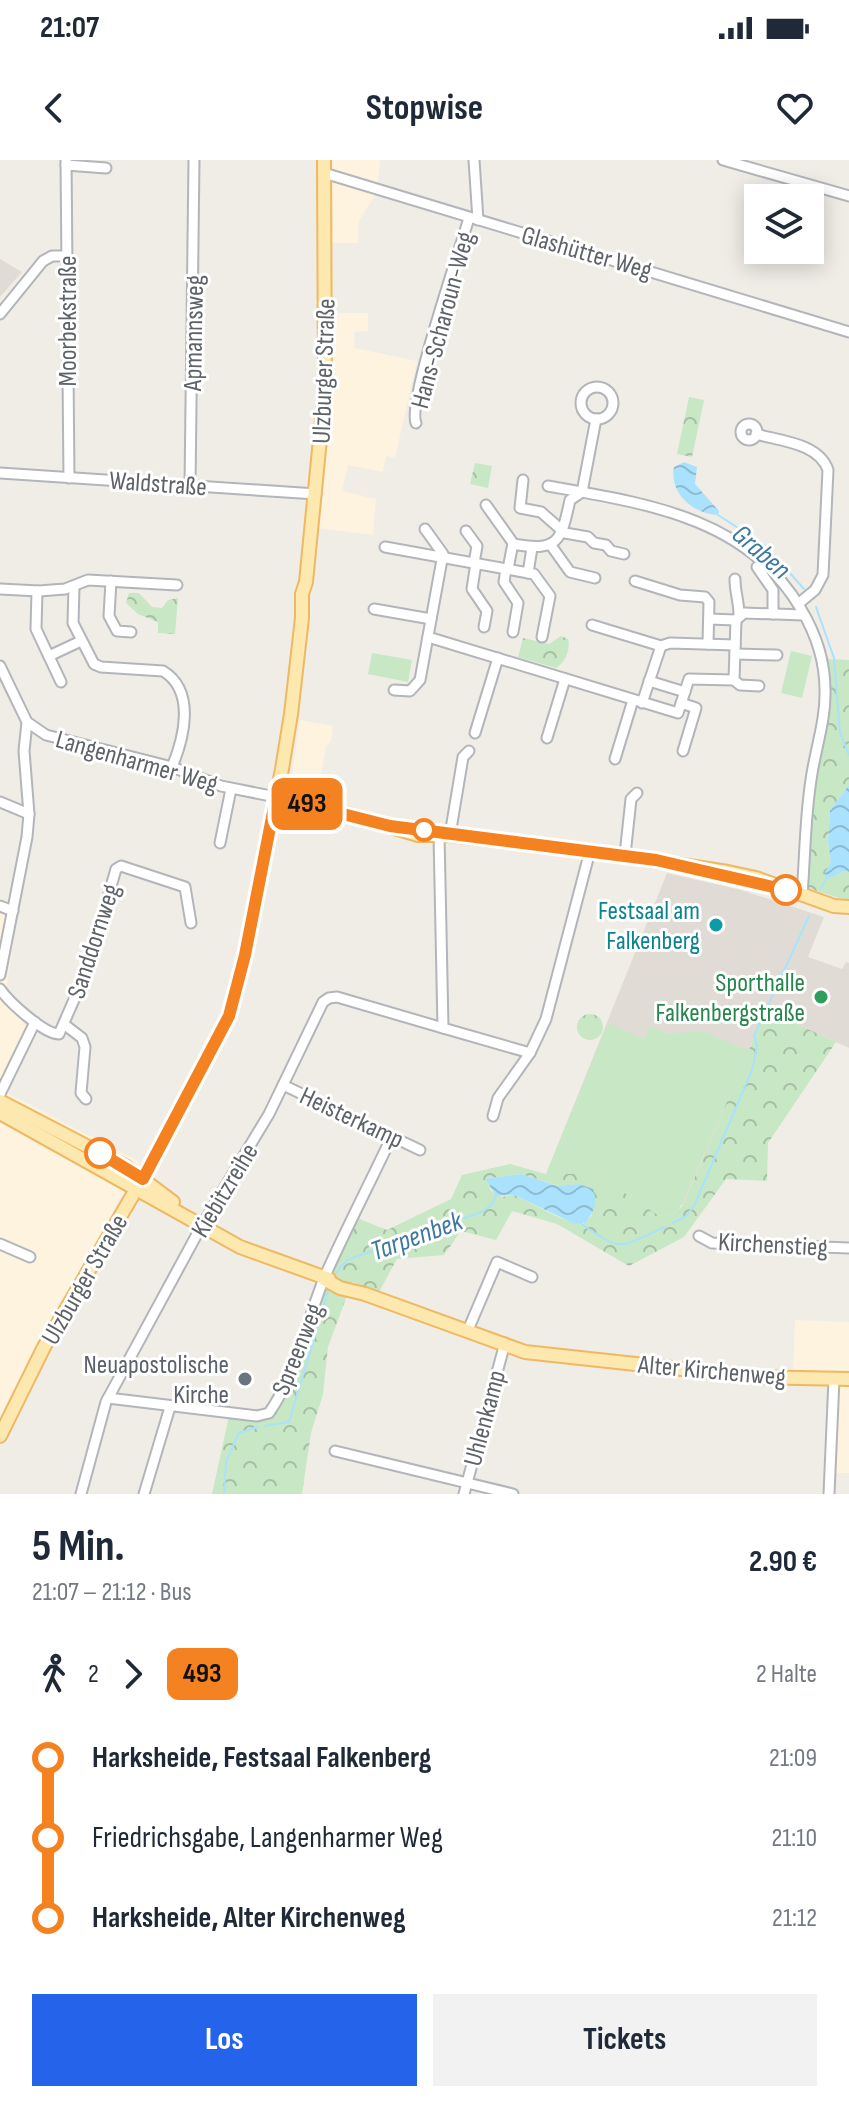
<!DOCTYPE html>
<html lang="de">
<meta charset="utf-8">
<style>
:root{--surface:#fff;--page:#f2f2f3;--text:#1f2937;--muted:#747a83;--accent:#2563eb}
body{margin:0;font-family:"Sofia Sans Condensed",sans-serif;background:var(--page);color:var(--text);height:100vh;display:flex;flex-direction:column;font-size:30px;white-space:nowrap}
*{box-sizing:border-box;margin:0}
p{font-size:26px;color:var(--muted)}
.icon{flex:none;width:44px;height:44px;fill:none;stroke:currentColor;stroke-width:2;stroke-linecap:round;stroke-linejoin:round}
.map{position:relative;height:1334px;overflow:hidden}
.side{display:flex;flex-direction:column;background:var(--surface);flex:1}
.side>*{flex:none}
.badge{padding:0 16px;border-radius:12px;font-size:28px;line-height:52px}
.tools{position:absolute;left:744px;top:24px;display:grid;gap:16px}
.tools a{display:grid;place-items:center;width:80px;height:80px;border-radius:0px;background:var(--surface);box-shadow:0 4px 20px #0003;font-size:40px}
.map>.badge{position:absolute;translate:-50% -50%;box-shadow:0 0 0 4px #fff}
.legs{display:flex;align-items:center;gap:12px;height:88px;padding:0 32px;font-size:26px}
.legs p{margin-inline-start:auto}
.overview{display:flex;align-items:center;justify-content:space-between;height:136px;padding:0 32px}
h1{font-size:44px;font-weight:700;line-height:60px}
.primary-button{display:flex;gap:16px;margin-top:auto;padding:16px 32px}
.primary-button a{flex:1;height:92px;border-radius:0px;background:var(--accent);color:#fff;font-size:32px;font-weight:700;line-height:92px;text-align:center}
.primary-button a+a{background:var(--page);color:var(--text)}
ul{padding:0 32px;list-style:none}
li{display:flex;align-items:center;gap:28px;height:80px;font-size:30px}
li i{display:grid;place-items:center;width:12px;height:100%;margin:0 10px;background:currentColor}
li i::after{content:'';width:20px;height:20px;margin:-10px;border:6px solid;border-radius:50%;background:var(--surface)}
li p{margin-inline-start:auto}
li:first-child i{background:linear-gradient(#0000 50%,currentColor 0)}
li:last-child i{background:linear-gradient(currentColor 50%,#0000 0)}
.status{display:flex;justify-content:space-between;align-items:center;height:56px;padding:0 40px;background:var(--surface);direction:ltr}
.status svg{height:22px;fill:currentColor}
header{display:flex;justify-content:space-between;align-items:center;height:104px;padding:0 32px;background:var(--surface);font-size:36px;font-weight:700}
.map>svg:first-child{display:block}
.commercial{fill:#fdf3df}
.education{fill:#e0dcd5}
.green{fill:#c8e7c5}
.forest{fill:url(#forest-crowns);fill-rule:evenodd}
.water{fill:url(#water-waves)}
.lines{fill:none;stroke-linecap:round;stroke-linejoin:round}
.stream{stroke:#aae2fd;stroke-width:2}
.minor-casing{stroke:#b2b5b9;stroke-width:13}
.major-casing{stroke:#efb862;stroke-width:16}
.minor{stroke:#fff;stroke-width:9}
.major{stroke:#fde8af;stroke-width:12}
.line-1-casing{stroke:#fff;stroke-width:18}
.line-1{stroke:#f58220;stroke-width:12}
.stop-1-dot{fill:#fff;stroke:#f58220;stroke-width:4}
.culture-dot{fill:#0f9aa8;stroke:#fff;stroke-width:3}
.leisure-dot{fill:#2e9e5b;stroke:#fff;stroke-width:3}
.worship-dot{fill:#6b7280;stroke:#fff;stroke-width:3}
.labels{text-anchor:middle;stroke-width:6;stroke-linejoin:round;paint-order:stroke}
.street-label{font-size:26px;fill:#5e6367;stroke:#fff}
.culture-label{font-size:26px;fill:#0d838f;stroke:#fff;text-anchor:end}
.leisure-label{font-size:26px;fill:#27864d;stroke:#fff;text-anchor:end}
.worship-label{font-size:26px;fill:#5b616d;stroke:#fff;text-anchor:end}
.water-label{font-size:28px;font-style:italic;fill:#3f789f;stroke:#fff}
</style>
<div class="status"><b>21:07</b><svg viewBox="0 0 49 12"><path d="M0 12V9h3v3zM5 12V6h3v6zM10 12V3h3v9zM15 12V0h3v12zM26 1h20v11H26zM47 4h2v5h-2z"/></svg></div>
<header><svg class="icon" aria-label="back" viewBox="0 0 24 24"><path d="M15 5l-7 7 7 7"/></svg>Stopwise<svg class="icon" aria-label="heart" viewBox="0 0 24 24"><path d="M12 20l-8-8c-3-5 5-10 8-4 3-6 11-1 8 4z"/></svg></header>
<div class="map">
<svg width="849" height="1334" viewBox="0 0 849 1334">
<defs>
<pattern id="forest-crowns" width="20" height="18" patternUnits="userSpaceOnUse" patternTransform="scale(2)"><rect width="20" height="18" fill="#c8e7c5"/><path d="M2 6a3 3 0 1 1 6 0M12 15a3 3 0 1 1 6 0" fill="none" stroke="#a6bfa4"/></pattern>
<pattern id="water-waves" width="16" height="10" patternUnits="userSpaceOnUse" patternTransform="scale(2)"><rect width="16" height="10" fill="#aae2fd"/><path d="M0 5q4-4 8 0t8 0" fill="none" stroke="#8ebbd1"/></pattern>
</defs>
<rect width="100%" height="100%" fill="#f0ede7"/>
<g class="commercial">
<path d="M 328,0 L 380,0 L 377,32 L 359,61 L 358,83 L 331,83 Z"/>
<path d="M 325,153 L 368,153 L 368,171 L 354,172 L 355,188 L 417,201 L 395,298 L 386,296 L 383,312 L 348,305 L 342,331 L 376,339 L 373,375 L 317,368 L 324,275 Z"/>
<path d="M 300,560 L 333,566 L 331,582 L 326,586 L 318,632 L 303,628 L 292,616 Z"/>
<path d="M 0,739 L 19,745 L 6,830 L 10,837 L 41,860 L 7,933 L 140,1002 L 0,1259 Z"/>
<path d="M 795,1160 L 849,1162 L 849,1313 L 831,1313 L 835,1218 L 793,1217 Z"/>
</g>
<g class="education">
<path d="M 0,99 L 22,112 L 0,137 Z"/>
<path d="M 667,713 L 741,730 L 824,757 L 808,797 L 842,809 L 846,802 L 849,803 L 849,888 L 766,850 L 683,1045 L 546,1014 Z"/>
</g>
<g class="green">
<path d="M 791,491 L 812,496 L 802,538 L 781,533 Z"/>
<path d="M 372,493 L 412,500 L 408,522 L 368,514 Z"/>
<path d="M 608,863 L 644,879 L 650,866 L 668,874 L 703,871 L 749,891 L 678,1052 L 659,1056 L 595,1016 L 546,1014 Z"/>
</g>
<g class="forest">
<path d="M 689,237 L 704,240 L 692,297 L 677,294 Z"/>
<path d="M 475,303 L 492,306 L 488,328 L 470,324 Z"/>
<path d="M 129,433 L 139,433 L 152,447 L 162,448 L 168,440 L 178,438 L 175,474 L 158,473 L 158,462 L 138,454 L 126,443 Z"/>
<path d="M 561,476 L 568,479 C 571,489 565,503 556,508 L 518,497 L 523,478 L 549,484 Z"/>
<path d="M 824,499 L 849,500 L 849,625 L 830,650 L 828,682 L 831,701 L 825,713 L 825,719 L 844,711 L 849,712 L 849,741 L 807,728 Z"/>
<path d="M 766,850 L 836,882 L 768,983 L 767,1021 L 726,1019 L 684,1077 L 629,1106 L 557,1064 L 512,1051 L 496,1080 L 461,1071 L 444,1095 L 397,1099 L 379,1132 L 352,1122 L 328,1187 L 323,1234 L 311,1273 L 302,1334 L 212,1334 L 229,1256 L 272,1258 L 298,1205 L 330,1115 L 357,1058 L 387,1070 L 451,1039 L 462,1015 L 510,1004 L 546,1014 L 587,1014 L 608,1022 L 659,1056 L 677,1052 L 683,1045 ZM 521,1014 L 559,1026 L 579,1024 L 592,1055 L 582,1065 L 560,1058 L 514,1035 L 502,1037 L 491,1031 L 486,1019 Z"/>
<circle cx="590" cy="867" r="13"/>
</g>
<g class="water">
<path d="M 684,302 L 697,307 L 695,324 L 719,351 L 718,355 C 693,354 669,333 674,307 Z"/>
<path d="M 849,625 L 849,712 L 844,711 L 825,720 L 825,713 L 831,701 L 828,682 L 830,650 Z"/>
<path d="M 521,1014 L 558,1026 L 579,1024 L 593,1029 C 598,1042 594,1052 585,1063 L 575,1064 L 514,1035 L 496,1036 L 485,1019 Z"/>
</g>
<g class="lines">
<g class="stream">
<path d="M 718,355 L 766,386 L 804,429"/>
<path d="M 816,447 L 834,498 L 840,573 L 849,595"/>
<path d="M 821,728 L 825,721"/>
<path d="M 580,1063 C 625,1094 619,1087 665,1067"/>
<path d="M 673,1063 L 686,1056 L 694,1046 L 752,910 L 757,887 L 754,876 L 809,756"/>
<path d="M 336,1113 L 347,1100 L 484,1051 L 492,1044 L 496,1036"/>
<path d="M 265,1266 L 289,1262 L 329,1128"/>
<path d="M 224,1334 L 226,1302 L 239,1273 L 258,1267"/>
</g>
<g class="minor-casing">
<g id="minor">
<path d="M 66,0 L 69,318"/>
<path d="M 474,0 L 478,60"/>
<path d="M 723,0 L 849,36"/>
<path d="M 66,5 L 106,8"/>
<path d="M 324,13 L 849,172"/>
<path d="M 0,154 L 43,101 L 52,96 L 67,96"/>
<circle cx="597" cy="243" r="16"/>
<path d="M 416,263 C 407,243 460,89 469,58"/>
<circle cx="749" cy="272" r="8"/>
<path d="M 756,274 C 780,281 819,283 828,310 L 823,415 L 815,430 L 798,444"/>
<path d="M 0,313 L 316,334"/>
<path d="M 523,320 L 520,348 L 541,352 L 565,373 L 588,377 L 594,383 L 606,385 L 611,391 L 624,394"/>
<path d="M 190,326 L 194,0"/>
<path d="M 548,326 C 644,343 748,357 801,449 C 816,474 825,501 825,530 C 826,560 815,590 811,620 C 805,658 805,697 802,735"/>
<path d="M 582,332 L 596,259"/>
<path d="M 486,345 L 513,383 L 508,409"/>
<path d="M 466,371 L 477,386 L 474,403"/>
<path d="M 513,384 C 558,392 561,382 570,340 L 582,332"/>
<path d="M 550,384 L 570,412 L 595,418"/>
<path d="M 385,387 L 534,414 L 550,436 L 542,477"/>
<path d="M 476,403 L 472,429 L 487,451 L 484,467"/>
<path d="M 757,407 L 773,430 L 773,454"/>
<path d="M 506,409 L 504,422 L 518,443 L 513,472"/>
<path d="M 528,413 L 532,388"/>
<path d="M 735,419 C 735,433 739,441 739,456"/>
<path d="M 111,421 L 109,456 L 117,471 L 131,472"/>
<path d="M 635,421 L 680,435 L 705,437 L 709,442 L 708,484"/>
<path d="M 74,427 L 73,463 L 94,504 L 101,507 L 163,511 C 196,531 184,578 172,607"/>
<path d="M 0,429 L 39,431 L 65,429 L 88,420 L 177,425"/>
<path d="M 37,431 L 36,469 L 61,522"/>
<path d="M 374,449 L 431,459"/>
<path d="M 709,459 L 736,460 L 744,453 L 804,455"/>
<path d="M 736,460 L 734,520 L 740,525 L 759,526"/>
<path d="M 592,465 L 661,486 L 670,483 L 735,485"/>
<path d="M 428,477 L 678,553 L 689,519 L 734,520"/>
<path d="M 735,494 L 777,495"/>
<path d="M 49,496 L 81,481"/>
<path d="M 0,506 L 27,562 L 24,591 L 29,654 L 27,677 L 0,815"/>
<path d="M 649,521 L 685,532"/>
<path d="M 394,530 L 410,531 L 420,520 L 443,394 L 425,369"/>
<path d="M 642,543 L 661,486"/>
<path d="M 681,543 L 696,548 L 683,591"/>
<path d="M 27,562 L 46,575 L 172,607 L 221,626 L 276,637"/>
<path d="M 475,573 L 498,498"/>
<path d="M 547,578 L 565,519"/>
<path d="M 615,599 L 633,540"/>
<path d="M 0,642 L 29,654"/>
<path d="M 439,674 L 443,868 L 530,893"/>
<path d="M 450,675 L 463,597 L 469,591"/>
<path d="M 220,683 L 231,629"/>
<path d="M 625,695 L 631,639 L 637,633"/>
<path d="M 0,746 L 13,751"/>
<path d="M 0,829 C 9,842 44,874 59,874 L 87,810 L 116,709 L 121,706 L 185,727 L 191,763"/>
<path d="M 65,865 L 82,878 L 85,887 L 81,933 L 86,939"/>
<path d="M 283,925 L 420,990"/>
<path d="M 0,934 L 35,862"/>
<path d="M 493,956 L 498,938 L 530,893 L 546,859 L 590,691"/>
<path d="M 699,1076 L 712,1083 L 849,1088"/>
<path d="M 0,1084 L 30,1097"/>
<path d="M 468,1170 L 497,1102 L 532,1117"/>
<path d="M 108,1238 L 257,1256 L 269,1253 C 298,1211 306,1162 325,1116 C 346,1069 370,1023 392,976"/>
<path d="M 335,1291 L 513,1334"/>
<path d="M 81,1334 L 106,1242 L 202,1065 L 269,954 L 323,842 L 329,838 L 337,837 L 443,868"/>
<path d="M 144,1334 L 170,1247"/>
<path d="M 464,1334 L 505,1183"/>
<path d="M 829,1334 L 834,1219"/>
</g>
</g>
<g class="major-casing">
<g id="major">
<path d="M 276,637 L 344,653 L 418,675 L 450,675 L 590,691 L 728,712 L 756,718 L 834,746 L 849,747"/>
<path d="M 0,941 L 125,1006 L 173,1042"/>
<path d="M 0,953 L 240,1087 L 329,1119"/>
<path d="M 324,1119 L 340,1128 L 365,1134 L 525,1192 L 755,1217 L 849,1219"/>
<path d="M 0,1276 L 44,1187 L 155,997 L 229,856 L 245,795 L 282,609 L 291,554 L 302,458 L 302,434 L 306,422 L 325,228 L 324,0"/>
</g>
</g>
<use href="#minor" class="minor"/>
<use href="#major" class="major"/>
</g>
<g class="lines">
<g class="line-1-casing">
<path id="line-1" d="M 100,993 L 143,1019 L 229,856 L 245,795 L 276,637 L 390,666 L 656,700 L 786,730"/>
</g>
<use href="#line-1" class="line-1"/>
</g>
<g class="stop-1-dot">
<circle cx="424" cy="670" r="10"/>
<circle cx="786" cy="730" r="14"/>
<circle cx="100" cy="993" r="14"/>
</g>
<circle class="culture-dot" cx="716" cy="765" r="8"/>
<circle class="leisure-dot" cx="821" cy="837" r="8"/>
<circle class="worship-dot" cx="245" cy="1219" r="8"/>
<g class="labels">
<g class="street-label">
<text transform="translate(587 92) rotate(16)" y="9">Glashütter Weg</text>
<text transform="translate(442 160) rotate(-75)" y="9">Hans-Scharoun-Weg</text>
<text transform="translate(67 161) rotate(-90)" y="9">Moorbekstraße</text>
<text transform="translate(193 173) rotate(-89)" y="9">Apmannsweg</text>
<text transform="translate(323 211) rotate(-88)" y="9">Ulzburger Straße</text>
<text transform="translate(158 323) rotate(4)" y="9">Waldstraße</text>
<text transform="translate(137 601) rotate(16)" y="9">Langenharmer Weg</text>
<text transform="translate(93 781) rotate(-72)" y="9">Sanddornweg</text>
<text transform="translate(352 957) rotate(25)" y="9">Heisterkamp</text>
<text transform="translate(224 1030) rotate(-59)" y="9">Kiebitzreihe</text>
<text transform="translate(773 1084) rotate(3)" y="9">Kirchenstieg</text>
<text transform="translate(84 1119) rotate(-60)" y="9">Ulzburger Straße</text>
<text transform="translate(297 1189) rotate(-68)" y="9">Spreenweg</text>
<text transform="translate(712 1210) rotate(5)" y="9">Alter Kirchenweg</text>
<text transform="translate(484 1258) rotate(-75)" y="9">Uhlenkamp</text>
</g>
<g class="culture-label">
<text x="700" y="759">Festsaal am<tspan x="700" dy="30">Falkenberg</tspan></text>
</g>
<g class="leisure-label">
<text x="805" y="831">Sporthalle<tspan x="805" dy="30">Falkenbergstraße</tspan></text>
</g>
<g class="worship-label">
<text x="229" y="1213">Neuapostolische<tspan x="229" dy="30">Kirche</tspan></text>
</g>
<g class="water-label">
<text transform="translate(762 391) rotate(41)" y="10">Graben</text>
<text transform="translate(416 1075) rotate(-20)" y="10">Tarpenbek</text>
</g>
</g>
</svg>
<div class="tools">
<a><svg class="icon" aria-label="layers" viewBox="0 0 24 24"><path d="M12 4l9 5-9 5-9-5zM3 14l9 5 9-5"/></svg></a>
</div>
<b class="badge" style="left:307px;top:644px;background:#f58220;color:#111">493</b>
</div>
<section class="side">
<div class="overview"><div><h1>5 Min.</h1><p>21:07 – 21:12 · Bus</p></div><b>2.90 €</b></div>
<div class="legs"><svg class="icon" aria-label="walk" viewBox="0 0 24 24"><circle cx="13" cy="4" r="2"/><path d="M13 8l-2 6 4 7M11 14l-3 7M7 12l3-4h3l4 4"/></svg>2<svg class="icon" aria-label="forward" viewBox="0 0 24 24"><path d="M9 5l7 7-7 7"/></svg><b class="badge" style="background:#f58220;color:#111">493</b><p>2 Halte</p></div>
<ul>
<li><i style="color:#f58220"></i><b>Harksheide, Festsaal Falkenberg</b><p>21:09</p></li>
<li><i style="color:#f58220"></i><span>Friedrichsgabe, Langenharmer Weg</span><p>21:10</p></li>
<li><i style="color:#f58220"></i><b>Harksheide, Alter Kirchenweg</b><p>21:12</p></li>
</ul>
<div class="primary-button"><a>Los</a><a>Tickets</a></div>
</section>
